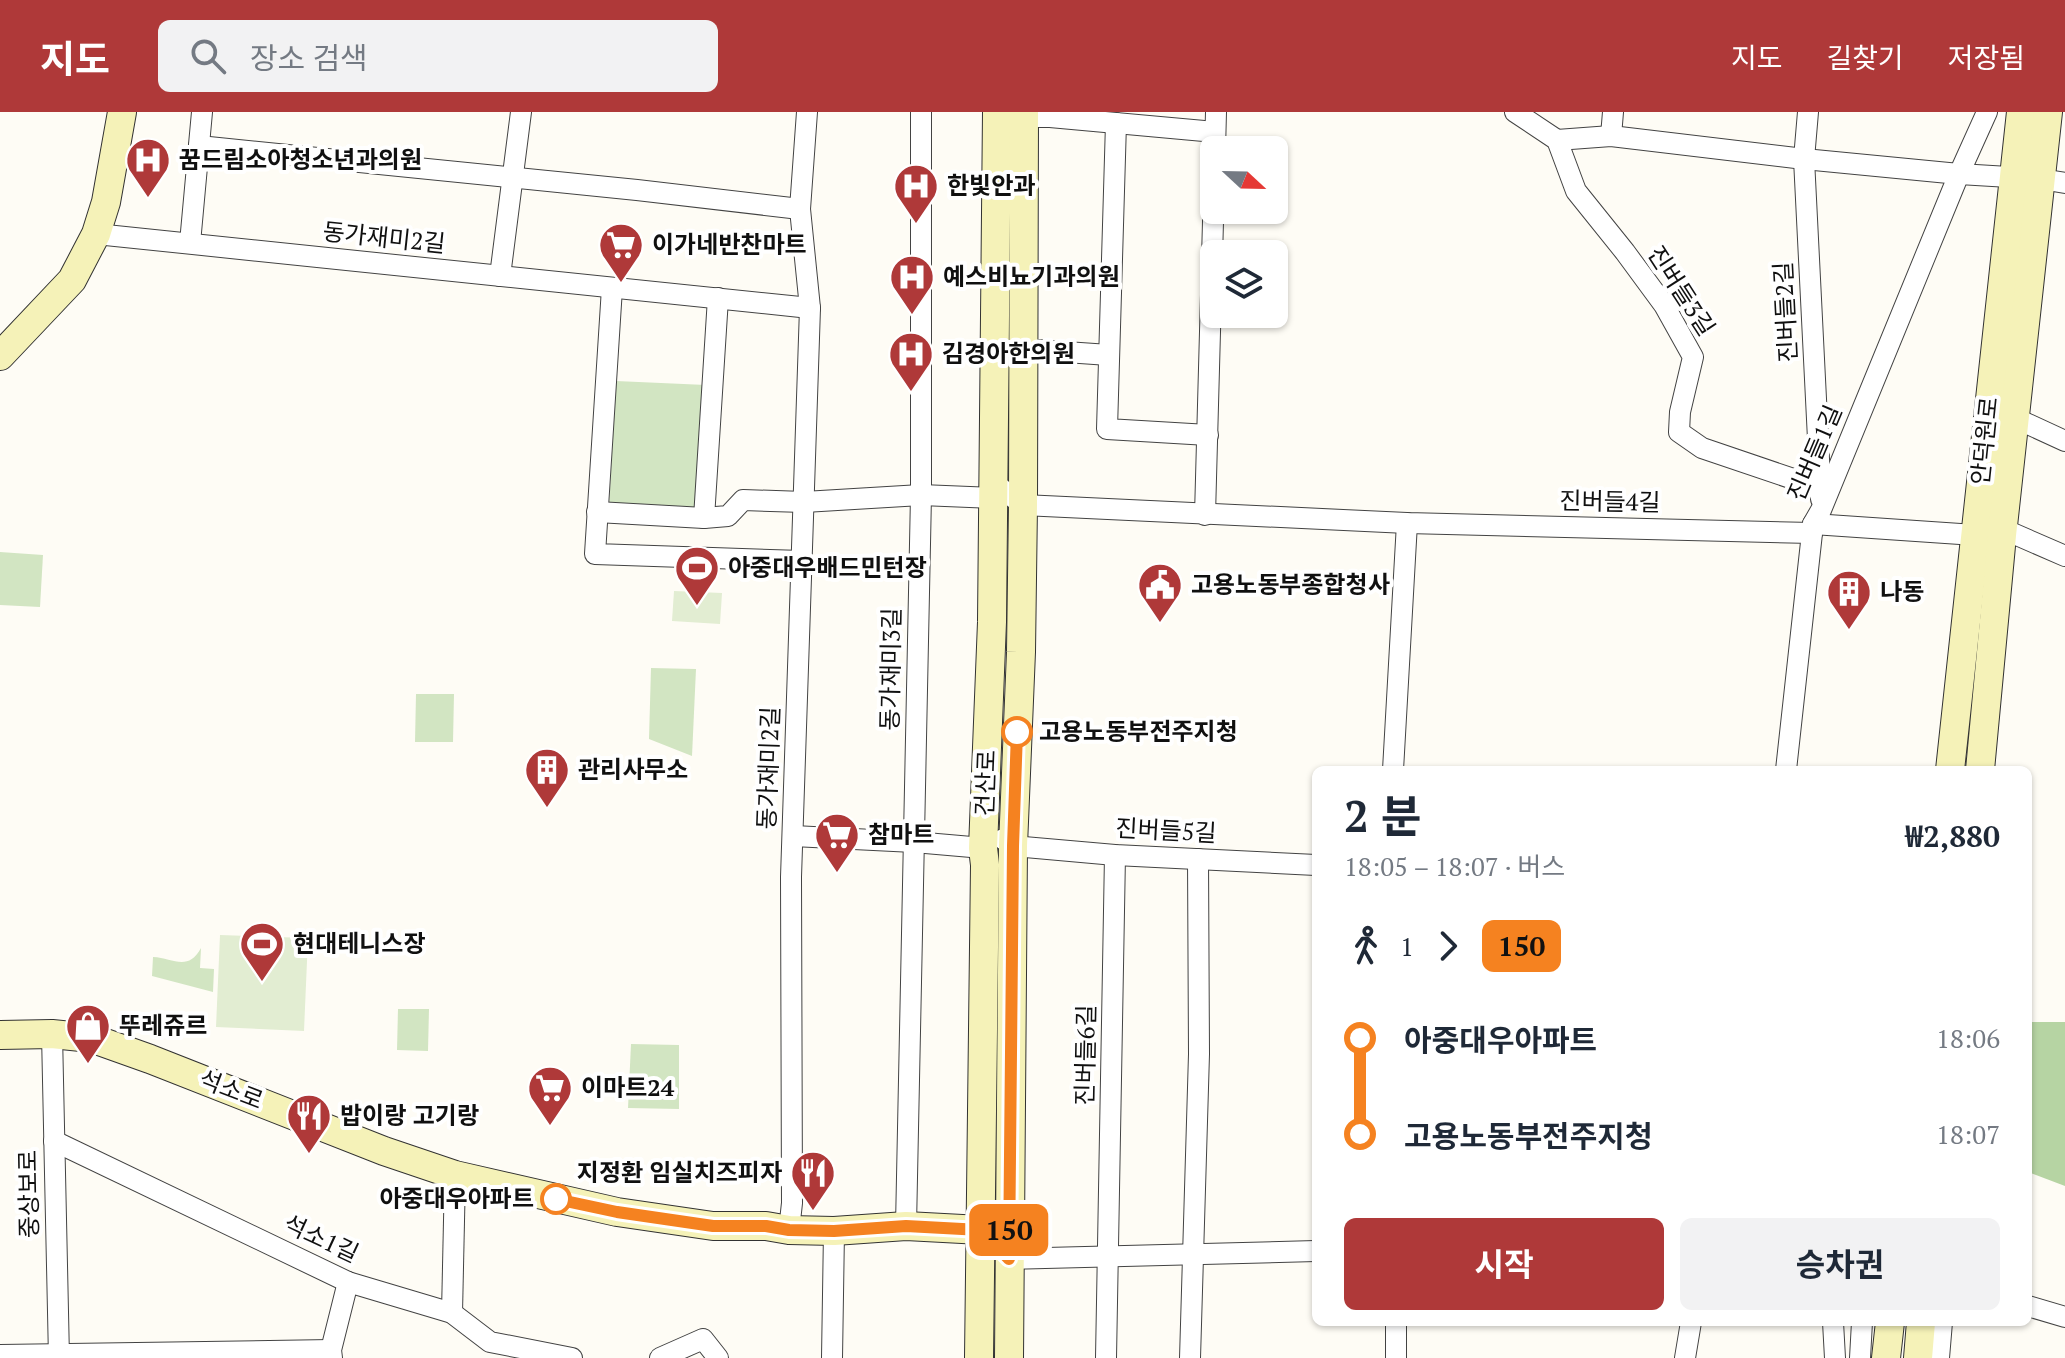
<!DOCTYPE html>
<html lang="ko">
<meta charset="utf-8">
<style>
:root{--surface:#fff;--page:#f2f2f3;--text:#1f2937;--muted:#747a83;--accent:#af3939}
body{margin:0;font-family:"PT Serif","Noto Sans KR",serif;background:var(--page);color:var(--text);height:100vh;display:flex;flex-direction:column;font-size:30px;white-space:nowrap}
*{box-sizing:border-box;margin:0}
p{font-size:26px;color:var(--muted)}
.icon{flex:none;width:44px;height:44px;fill:none;stroke:currentColor;stroke-width:2;stroke-linecap:round;stroke-linejoin:round}
.map{position:relative;flex:1;overflow:hidden}
.side{position:absolute;left:1312px;top:654px;width:720px;height:560px;display:flex;flex-direction:column;background:var(--surface);border-radius:12px;box-shadow:0 2px 6px #0004}
.side>*{flex:none}
.badge{padding:0 16px;border-radius:12px;font-size:28px;line-height:52px}
.needle{width:52px;rotate:112deg}
.buttons{position:absolute;left:1200px;top:24px;display:grid;gap:16px}
.buttons a{display:grid;place-items:center;width:88px;height:88px;border-radius:12px;background:var(--surface);box-shadow:0 2px 6px #0004;font-size:40px}
.map>.badge{position:absolute;translate:-50% -50%;box-shadow:0 0 0 4px #fff}
.legs{display:flex;align-items:center;gap:12px;height:88px;padding:0 32px;font-size:26px}
.legs p{margin-inline-start:auto}
.headline{display:flex;align-items:center;justify-content:space-between;height:136px;padding:0 32px}
h1{font-size:44px;font-weight:700;line-height:60px}
.button{display:flex;gap:16px;margin-top:auto;padding:16px 32px}
.button a{flex:1;height:92px;border-radius:12px;background:var(--accent);color:#fff;font-size:32px;font-weight:700;line-height:92px;text-align:center}
.button a+a{background:var(--page);color:var(--text)}
ul{padding:0 32px;list-style:none}
li{display:flex;align-items:center;gap:28px;height:96px;font-size:30px}
li i{display:grid;place-items:center;width:12px;height:100%;margin:0 10px;background:currentColor}
li i::after{content:'';width:20px;height:20px;margin:-10px;border:6px solid;border-radius:50%;background:var(--surface)}
li p{margin-inline-start:auto}
li:first-child i{background:linear-gradient(#0000 50%,currentColor 0)}
li:last-child i{background:linear-gradient(currentColor 50%,#0000 0)}
header{display:flex;align-items:center;gap:48px;box-sizing:border-box;height:112px;padding:0 40px;background:var(--accent);color:#fff}
header strong{font-size:38px}
nav{display:flex;gap:44px;margin-inline-start:auto;font-size:28px}
.search{width:560px;height:72px;background:var(--page);display:flex;align-items:center;gap:20px;box-sizing:border-box;padding:0 28px;border-radius:12px;color:var(--muted);font-size:30px}
.map>svg:first-child{display:block}
.green{fill:#d2e5c2}
.forest{fill:#b6d4a3}
.pitch{fill:#e2edd2}
.lines{fill:none;stroke-linecap:round;stroke-linejoin:round}
.street-casing{stroke:#434343;stroke-width:22}
.secondary-casing{stroke:#323232;stroke-width:30}
.street{stroke:#fff;stroke-width:20}
.secondary{stroke:#f5f2b8;stroke-width:28}
.line-1-casing{stroke:#fff;stroke-width:18}
.line-1{stroke:#f58220;stroke-width:12}
.stop-1-dot{fill:#fff;stroke:#f58220;stroke-width:4}
.labels{text-anchor:middle;stroke-width:8;stroke-linejoin:round;paint-order:stroke}
.poi-label{font-size:24px;font-weight:bold;fill:#101010;stroke:#fff;text-anchor:start}
.street-label{font-size:24px;fill:#101010;stroke:#fff}
.stop-label{font-size:24px;font-weight:bold;fill:#101010;stroke:#fff;text-anchor:start}
</style>
<header>
<strong>지도</strong>
<div class="search"><svg class="icon" aria-label="search" viewBox="0 0 24 24"><circle cx="10" cy="10" r="6"/><path d="M15 15l6 6"/></svg>장소 검색</div>
<nav><a>지도</a><a>길찾기</a><a>저장됨</a></nav>
</header>
<div class="map">
<svg width="2065" height="1246" viewBox="0 0 2065 1246">
<rect width="100%" height="100%" fill="#fefcf5"/>
<g class="green">
<path d="M 616,269 L 706,273 L 698,401 L 609,395 Z"/>
<path d="M 0,440 L 43,443 L 40,495 L 0,493 Z"/>
<path d="M 651,556 L 696,557 L 692,644 L 649,627 Z"/>
<path d="M 416,582 L 454,582 L 453,630 L 415,630 Z"/>
<path d="M 201,836 L 200,856 L 214,857 L 213,880 L 152,864 L 153,845 C 173,846 188,860 201,836 Z"/>
<path d="M 398,897 L 429,897 L 428,939 L 397,938 Z"/>
<path d="M 631,932 L 679,933 L 679,997 L 628,996 Z"/>
</g>
<path class="forest" d="M 2030,910 L 2065,910 L 2065,1074 L 2028,1060 Z"/>
<g class="pitch">
<path d="M 674,479 L 722,481 L 720,512 L 672,509 Z"/>
<path d="M 220,823 L 308,826 L 304,919 L 216,915 Z"/>
</g>
<g class="lines">
<g class="street-casing">
<g id="street">
<path d="M 1515,0 L 1557,28 L 1576,79 L 1625,140 L 1664,193 L 1693,245 L 1680,300 L 1679,320 L 1702,336 L 1820,376"/>
<path d="M 1808,0 L 1804,47 L 1821,387"/>
<path d="M 1024,5 L 1050,5 L 1215,20"/>
<path d="M 1116,11 L 1107,317 L 1208,323"/>
<path d="M 1611,24 L 1613,0"/>
<path d="M 1557,28 L 1611,24 L 1804,47 L 1959,62 L 2041,67 L 2065,71"/>
<path d="M 199,34 L 637,78 L 800,97"/>
<path d="M 1215,38 L 1216,0"/>
<path d="M 96,122 L 810,196"/>
<path d="M 190,131 L 202,0"/>
<path d="M 500,164 L 521,0"/>
<path d="M 612,176 L 595,442 L 802,449"/>
<path d="M 1022,237 L 1109,243"/>
<path d="M 2015,306 L 2065,329"/>
<path d="M 994,371 L 1023,393 L 1407,411 L 1812,421"/>
<path d="M 597,400 L 704,406 L 728,404 L 743,388 L 804,390 L 921,383 L 994,386"/>
<path d="M 1205,403 L 1214,73"/>
<path d="M 704,406 L 718,186"/>
<path d="M 1813,412 L 1975,423"/>
<path d="M 2003,417 L 2065,444"/>
<path d="M 1393,658 L 1407,411"/>
<path d="M 1786,658 L 1813,412 L 1821,398 L 1959,62 L 1987,0"/>
<path d="M 793,724 L 914,730 L 983,736"/>
<path d="M 1003,727 L 1013,734 L 1115,743 L 1316,753"/>
<path d="M 52,922 L 59,1246"/>
<path d="M 54,1029 L 348,1170 L 452,1201 L 490,1230 L 572,1246"/>
<path d="M 906,1114 L 921,383 L 921,0"/>
<path d="M 789,1118 L 792,1091 L 791,765 L 810,196 L 800,97 L 807,0"/>
<path d="M 1009,1147 L 1316,1139"/>
<path d="M 2028,1194 L 2065,1205"/>
<path d="M 452,1201 L 455,1063"/>
<path d="M 1396,1210 L 1396,1246"/>
<path d="M 1833,1210 L 1835,1246"/>
<path d="M 0,1243 L 331,1238"/>
<path d="M 332,1246 L 331,1238 L 348,1170"/>
<path d="M 660,1246 L 703,1227 L 718,1246"/>
<path d="M 832,1246 L 834,1119"/>
<path d="M 1106,1246 L 1115,743"/>
<path d="M 1190,1246 L 1199,942 L 1198,747"/>
<path d="M 1685,1246 L 1691,1210"/>
<path d="M 1860,1246 L 1862,1210"/>
<path d="M 1939,1246 L 1942,1210"/>
</g>
</g>
<g class="secondary-casing">
<g id="secondary">
<path d="M 0,244 L 72,168 L 96,122 L 106,90 L 122,0"/>
<path d="M 1950,658 L 2021,0"/>
<path d="M 1980,658 L 2002,423 L 2048,0"/>
<path d="M 0,923 L 52,922 L 91,926 L 150,947 L 384,1039 L 455,1063 L 617,1100 L 713,1114 L 766,1114 L 789,1118 L 834,1119 L 906,1114 L 981,1118 L 994,1132"/>
<path d="M 979,1246 L 985,753 L 983,736 L 992,510 L 997,0"/>
<path d="M 1009,1246 L 1013,734 L 1021,540 L 1023,393 L 1024,0"/>
<path d="M 1886,1246 L 1890,1210"/>
<path d="M 1918,1246 L 1921,1210"/>
</g>
</g>
<use href="#street" class="street"/>
<use href="#secondary" class="secondary"/>
</g>
<g class="lines">
<g class="line-1-casing">
<path id="line-1" d="M 556,1087 L 617,1100 L 713,1114 L 766,1114 L 789,1118 L 834,1119 L 906,1114 L 981,1118 L 1009,1147 L 1013,734 L 1017,620"/>
</g>
<use href="#line-1" class="line-1"/>
</g>
<defs>
<g id="hospital-pin" transform="scale(2.3)"><path d="M0 17L-7.5 6A9.5 9.5 0 1 1 7.5 6Z" fill="#af3939" stroke="#fff"/><path d="M-5-5h3v3.5h4V-5h3V5h-3V1.5h-4V5h-3Z" fill="#fff"/></g>
<g id="supermarket-pin" transform="scale(2.3)"><path d="M0 17L-7.5 6A9.5 9.5 0 1 1 7.5 6Z" fill="#af3939" stroke="#fff"/><path d="M-6-5.5h2.5l.6 2H6L4.5 2H-2.5L-4.4-4H-6ZM-1.5 3.2a1.3 1.3 0 1 0 .1 0ZM3 3.2a1.3 1.3 0 1 0 .1 0Z" fill="#fff"/></g>
<g id="stadium-pin" transform="scale(2.3)"><path d="M0 17L-7.5 6A9.5 9.5 0 1 1 7.5 6Z" fill="#af3939" stroke="#fff"/><path d="M0-5a6.5 5 0 1 0 0 10a6.5 5 0 1 0 0-10ZM-3.5-1.8h7v3.6h-7Z" fill="#fff"/></g>
<g id="civic-pin" transform="scale(2.3)"><path d="M0 17L-7.5 6A9.5 9.5 0 1 1 7.5 6Z" fill="#af3939" stroke="#fff"/><path d="M-.6-6.5H3V-4.5H.6V-3L4-1V1h2V6H-6V1h2V-1L-.6-3ZM-1.2 2.5V6h2.4V2.5Z" fill="#fff"/></g>
<g id="building-pin" transform="scale(2.3)"><path d="M0 17L-7.5 6A9.5 9.5 0 1 1 7.5 6Z" fill="#af3939" stroke="#fff"/><path d="M-4-6H4V6H1V3H-1V6H-4ZM-2.5-4.3h1.7v1.8h-1.7ZM.8-4.3h1.7v1.8H.8ZM-2.5-1h1.7V.8h-1.7ZM.8-1h1.7V.8H.8Z" fill="#fff"/></g>
<g id="shop-pin" transform="scale(2.3)"><path d="M0 17L-7.5 6A9.5 9.5 0 1 1 7.5 6Z" fill="#af3939" stroke="#fff"/><path d="M-5-2.5h2.3a2.7 3.5 0 0 1 5.4 0H5L5.5 6h-11ZM-1.5-2.5h3a1.5 2.3 0 0 0-3 0Z" fill="#fff"/></g>
<g id="restaurant-pin" transform="scale(2.3)"><path d="M0 17L-7.5 6A9.5 9.5 0 1 1 7.5 6Z" fill="#af3939" stroke="#fff"/><path d="M-5-6h1v4h1v-4h1v4h1v-4h1v5L-1.5 .5V6h-2V.5L-5-1ZM5-6V6H3V1.5H1.5Q1.5-4 5-6Z" fill="#fff"/></g>
</defs>
<g fill-rule="evenodd">
<use href="#hospital-pin" x="148" y="48"/>
<use href="#hospital-pin" x="916" y="74"/>
<use href="#supermarket-pin" x="621" y="133"/>
<use href="#hospital-pin" x="912" y="165"/>
<use href="#hospital-pin" x="911" y="242"/>
<use href="#stadium-pin" x="697" y="456"/>
<use href="#civic-pin" x="1160" y="473"/>
<use href="#building-pin" x="1849" y="480"/>
<use href="#building-pin" x="547" y="658"/>
<use href="#supermarket-pin" x="837" y="723"/>
<use href="#stadium-pin" x="262" y="832"/>
<use href="#shop-pin" x="88" y="914"/>
<use href="#supermarket-pin" x="550" y="976"/>
<use href="#restaurant-pin" x="309" y="1004"/>
<use href="#restaurant-pin" x="813" y="1061"/>
</g>
<g class="stop-1-dot">
<circle cx="1017" cy="620" r="14"/>
<circle cx="556" cy="1087" r="14"/>
</g>
<g class="labels">
<g class="poi-label">
<text x="179" y="56">꿈드림소아청소년과의원</text>
<text x="947" y="82">한빛안과</text>
<text x="652" y="141">이가네반찬마트</text>
<text x="943" y="173">예스비뇨기과의원</text>
<text x="942" y="250">김경아한의원</text>
<text x="728" y="464">아중대우배드민턴장</text>
<text x="1191" y="481">고용노동부종합청사</text>
<text x="1880" y="488">나동</text>
<text x="578" y="666">관리사무소</text>
<text x="868" y="731">참마트</text>
<text x="293" y="840">현대테니스장</text>
<text x="119" y="922">뚜레쥬르</text>
<text x="581" y="984">이마트24</text>
<text x="340" y="1012">밥이랑 고기랑</text>
<text x="782" y="1069" text-anchor="end">지정환 임실치즈피자</text>
</g>
<g class="street-label">
<text transform="translate(384 126) rotate(6)" y="8">동가재미2길</text>
<text transform="translate(1681 179) rotate(57)" y="8">진버들3길</text>
<text transform="translate(1786 200) rotate(-93)" y="8">진버들2길</text>
<text transform="translate(1985 329) rotate(-84)" y="8">안덕원로</text>
<text transform="translate(1815 341) rotate(-67)" y="8">진버들1길</text>
<text transform="translate(1610 390) rotate(1)" y="8">진버들4길</text>
<text transform="translate(891 557) rotate(-89)" y="8">동가재미3길</text>
<text transform="translate(769 656) rotate(-88)" y="8">동가재미2길</text>
<text transform="translate(986 671) rotate(-88)" y="8">건산로</text>
<text transform="translate(1166 719) rotate(3)" y="8">진버들5길</text>
<text transform="translate(1086 943) rotate(-89)" y="8">진버들6길</text>
<text transform="translate(231 978) rotate(21)" y="8">석소로</text>
<text transform="translate(29 1082) rotate(-91)" y="8">중상보로</text>
<text transform="translate(321 1127) rotate(25)" y="8">석소1길</text>
</g>
<g class="stop-label">
<text x="1039" y="628">고용노동부전주지청</text>
<text x="534" y="1095" text-anchor="end">아중대우아파트</text>
</g>
</g>
</svg>
<div class="buttons">
<a><svg class="needle" viewBox="-14 -14 28 28"><path d="M0-13l5 13h-10z" fill="#e53935"/><path d="M0 13l5-13h-10z" fill="#747a83"/></svg></a>
<a><svg class="icon" aria-label="layers" viewBox="0 0 24 24"><path d="M12 4l9 5-9 5-9-5zM3 14l9 5 9-5"/></svg></a>
</div>
<b class="badge" style="left:1009px;top:1118px;background:#f58220;color:#111">150</b>
<section class="side">
<div class="headline"><div><h1>2 분</h1><p>18:05 – 18:07 · 버스</p></div><b>₩2,880</b></div>
<div class="legs"><svg class="icon" aria-label="walk" viewBox="0 0 24 24"><circle cx="13" cy="4" r="2"/><path d="M13 8l-2 6 4 7M11 14l-3 7M7 12l3-4h3l4 4"/></svg>1<svg class="icon" aria-label="forward" viewBox="0 0 24 24"><path d="M9 5l7 7-7 7"/></svg><b class="badge" style="background:#f58220;color:#111">150</b></div>
<ul>
<li><i style="color:#f58220"></i><b>아중대우아파트</b><p>18:06</p></li>
<li><i style="color:#f58220"></i><b>고용노동부전주지청</b><p>18:07</p></li>
</ul>
<div class="button"><a>시작</a><a>승차권</a></div>
</section>
</div>
